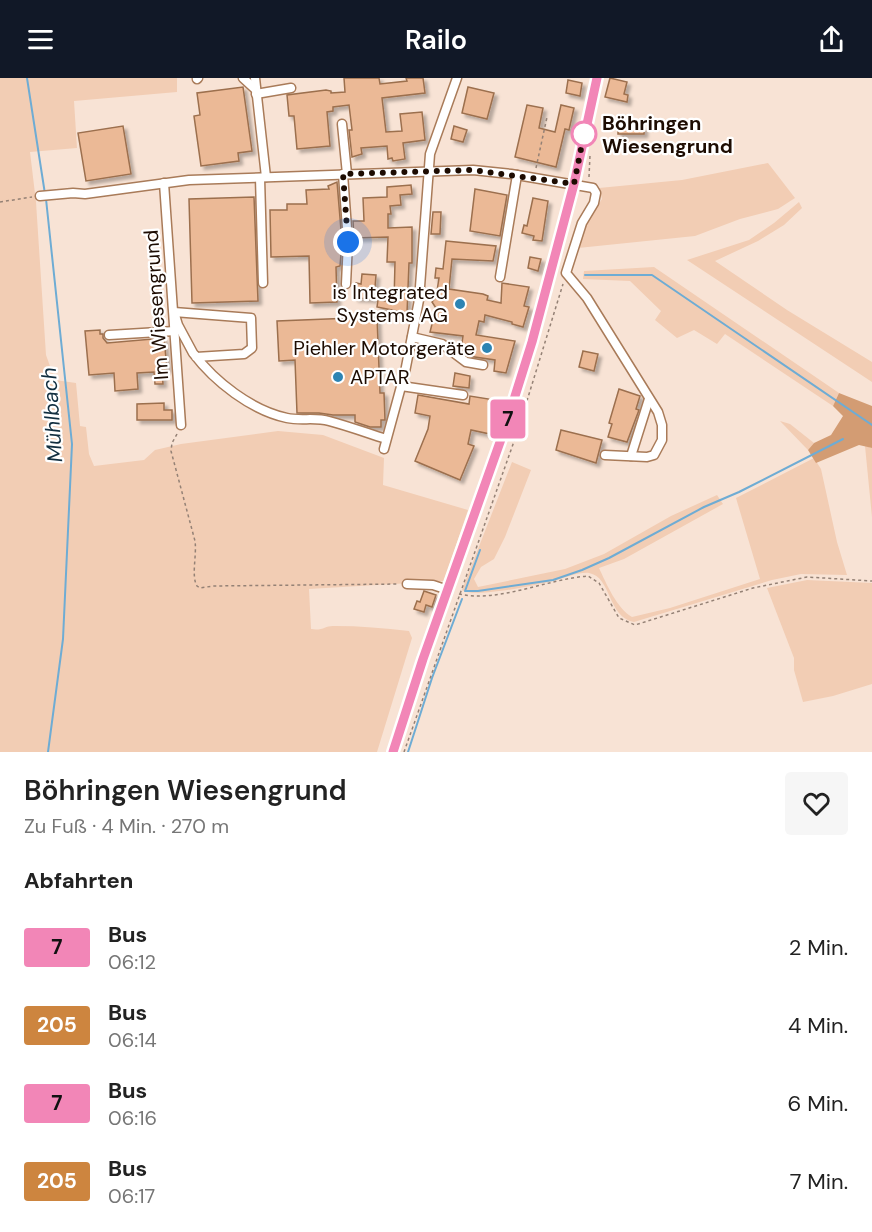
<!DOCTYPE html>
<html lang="de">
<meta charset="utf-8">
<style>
:root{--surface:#fff;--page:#f6f6f6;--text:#222;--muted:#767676;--accent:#111827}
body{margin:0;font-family:"DM Sans",sans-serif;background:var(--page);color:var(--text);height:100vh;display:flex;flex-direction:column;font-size:22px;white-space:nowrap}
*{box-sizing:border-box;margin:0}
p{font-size:20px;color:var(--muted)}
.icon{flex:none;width:33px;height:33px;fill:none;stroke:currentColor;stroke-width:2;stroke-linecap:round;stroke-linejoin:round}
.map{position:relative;height:674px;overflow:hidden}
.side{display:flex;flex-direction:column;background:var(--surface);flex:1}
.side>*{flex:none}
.badge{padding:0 12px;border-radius:4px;font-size:21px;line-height:39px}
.you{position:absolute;width:30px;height:30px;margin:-15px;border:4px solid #fff;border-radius:50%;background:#1a73e8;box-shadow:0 0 0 9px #1a73e833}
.map>.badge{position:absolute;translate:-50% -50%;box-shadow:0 0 0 3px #fff}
h2{padding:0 24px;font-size:22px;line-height:54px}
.round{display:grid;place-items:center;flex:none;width:63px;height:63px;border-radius:6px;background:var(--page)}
.summary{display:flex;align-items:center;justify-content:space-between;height:102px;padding:0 24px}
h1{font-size:28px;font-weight:600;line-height:45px}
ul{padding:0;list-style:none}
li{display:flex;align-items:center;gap:18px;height:78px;padding:0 24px}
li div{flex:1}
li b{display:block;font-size:22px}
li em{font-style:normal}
li .badge{min-width:66px;font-weight:700;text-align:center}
header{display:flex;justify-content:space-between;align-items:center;height:78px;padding:0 24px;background:var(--accent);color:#fff;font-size:27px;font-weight:600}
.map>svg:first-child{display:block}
.green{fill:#f2cdb4}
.forest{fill:#d39c73}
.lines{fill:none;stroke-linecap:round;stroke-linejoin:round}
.stream{stroke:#6eacd4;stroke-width:2}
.building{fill:#ebb996;stroke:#9c6f4e;stroke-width:1.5;filter:url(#shadow)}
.minor-casing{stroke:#a97b59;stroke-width:11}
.path{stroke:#948175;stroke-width:1.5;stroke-dasharray:3 3;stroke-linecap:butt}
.minor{stroke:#fff;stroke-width:8}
.line-casing{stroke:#fff;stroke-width:14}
.line{stroke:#f286b7;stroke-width:9}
.walk{stroke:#1d0c02;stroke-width:6;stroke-dasharray:0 10.8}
.stop-dot{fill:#fff;stroke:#f286b7;stroke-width:3}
.poi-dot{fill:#2d84b3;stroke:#fff;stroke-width:2}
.labels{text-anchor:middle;stroke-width:4.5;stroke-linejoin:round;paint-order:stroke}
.stop-label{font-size:20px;font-weight:bold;fill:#1d0c02;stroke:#fff;text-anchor:start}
.poi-label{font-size:20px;fill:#1d0c02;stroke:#fff;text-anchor:end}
.street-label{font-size:20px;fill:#1d0c02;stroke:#fff}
.water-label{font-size:21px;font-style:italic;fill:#112e3f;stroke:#fff}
</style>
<header><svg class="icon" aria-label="menu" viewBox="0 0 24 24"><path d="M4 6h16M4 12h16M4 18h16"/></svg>Railo<svg class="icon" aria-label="share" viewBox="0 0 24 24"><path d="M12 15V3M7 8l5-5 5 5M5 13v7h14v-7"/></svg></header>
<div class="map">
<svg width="872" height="674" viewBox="0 0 872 674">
<defs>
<filter id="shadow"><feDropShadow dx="3.5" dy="3.5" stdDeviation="1.5" flood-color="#0004"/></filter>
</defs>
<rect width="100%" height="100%" fill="#f8e3d5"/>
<g class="green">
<path d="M 0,0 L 177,0 L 177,14 L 74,23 L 77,70 L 30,74 L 36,124 L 46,277 L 55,302 L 76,305 L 80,348 L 86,349 L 89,376 L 94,388 L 144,382 L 155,372 L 181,366 L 278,353 L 323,357 L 384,380 L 383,407 L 468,432 L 444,503 L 309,511 L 311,551 C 324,553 325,547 335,548 C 360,548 384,550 409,553 L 412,560 L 377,674 L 0,674 Z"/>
<path d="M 768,85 L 795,120 L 778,131 L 740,141 L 695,158 L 578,170 L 584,147 L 602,121 L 599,110 L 682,102 Z"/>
<path d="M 799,124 L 802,130 L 784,147 L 758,163 L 715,183 L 787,232 L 872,284 L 872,304 L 687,182 L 749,162 L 774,145 Z"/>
<path d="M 654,189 L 839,315 L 833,328 L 725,256 L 717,266 L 694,252 L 677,260 L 655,242 L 661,233 L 630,203 L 583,201 L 584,193 Z"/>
<path d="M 780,343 L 790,346 L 814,365 L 808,372 Z"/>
<path d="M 865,368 L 872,370 L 872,439 Z"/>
<path d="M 814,380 L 821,391 L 837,464 L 847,497 L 801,496 L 772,502 L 634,544 C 607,539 612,499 589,495 C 579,494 567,499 557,502 C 540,506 475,521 462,512 L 512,384 L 531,392 L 505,459 L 494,481 L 481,489 L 474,501 L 478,509 L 565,491 L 604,476 L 671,438 L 717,417 L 723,426 L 624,481 L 599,490 C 606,505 617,531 632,539 L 670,530 L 760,501 L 736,420 Z"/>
<path d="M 807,502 L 872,505 L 872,606 L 833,618 L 803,624 L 794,592 L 794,580 L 767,510 Z"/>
</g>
<path class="forest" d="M 839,315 L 872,328 L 872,370 L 859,367 L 816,385 L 808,372 L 814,365 L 831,357 L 843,338 L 833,328 Z"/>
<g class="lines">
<g class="stream">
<path d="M 27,0 L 45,116"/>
<path d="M 46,121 L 72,366 L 63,561 L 48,674"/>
<path d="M 585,197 L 652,197 L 872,347"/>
<path d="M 480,472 L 465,513 L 478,513 L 553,502 L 582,492 L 609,480 L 704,429 L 739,414 L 843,361"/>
<path d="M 408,674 L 432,600 L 462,521"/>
</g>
</g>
<g class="building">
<path d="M 344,0 L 379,0 L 380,6 L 407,3 L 406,0 L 423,0 L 425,15 L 382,20 L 386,54 L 402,53 L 400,36 L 422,34 L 425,62 L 403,65 L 405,81 L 393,83 L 392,80 L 388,81 L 387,68 L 361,70 L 362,76 L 352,79 L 349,52 L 352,52 L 349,27 L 333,29 L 333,33 L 327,34 L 330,68 L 297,71 L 294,38 L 289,38 L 287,17 L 326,12 L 331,13 L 331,15 L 345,14 Z"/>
<path d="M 610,0 L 627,4 L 624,16 L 628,17 L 627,24 L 605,19 Z"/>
<path d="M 568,2 L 582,5 L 580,18 L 566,15 Z"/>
<path d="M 243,9 L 252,73 L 238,75 L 239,83 L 201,88 L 194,38 L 200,37 L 197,15 Z"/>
<path d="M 468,9 L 494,15 L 487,41 L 462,35 Z"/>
<path d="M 527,27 L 543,30 L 539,50 L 555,54 L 561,27 L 574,30 L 569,52 L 565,51 L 556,89 L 515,79 Z"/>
<path d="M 618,45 L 631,46 L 630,50 L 644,49 L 644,56 L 618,56 Z"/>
<path d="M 123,48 L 131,96 L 86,103 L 78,55 Z"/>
<path d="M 454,48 L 467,52 L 463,64 L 451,61 Z"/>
<path d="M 337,104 L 342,164 L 340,188 L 336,189 L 337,224 L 310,225 L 309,178 L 271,179 L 270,132 L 287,132 L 287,126 L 307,126 L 306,112 L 329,111 L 328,108 Z"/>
<path d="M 411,107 L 412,116 L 400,117 L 401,127 L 390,128 L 391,136 L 388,136 L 388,150 L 412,149 L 412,185 L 409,185 L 407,235 L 377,229 L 378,222 L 394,224 L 395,184 L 387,184 L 388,159 L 354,160 L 353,143 L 364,143 L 363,120 L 387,119 L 387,109 Z"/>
<path d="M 475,111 L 507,117 L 500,158 L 470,153 Z"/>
<path d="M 254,119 L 258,223 L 192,225 L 189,121 Z"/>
<path d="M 533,120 L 548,123 L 542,163 L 533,162 L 534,158 L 522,155 L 524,147 L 527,148 Z"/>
<path d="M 433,134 L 441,134 L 440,156 L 431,156 Z"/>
<path d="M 446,163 L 496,168 L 493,183 L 452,181 L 449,211 L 483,216 L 488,218 L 487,222 L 501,225 L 502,205 L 529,209 L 524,228 L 529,229 L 523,249 L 512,246 L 512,244 L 485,237 L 484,244 L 479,243 L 476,257 L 515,263 L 506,295 L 494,293 L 495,282 L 468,278 L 461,272 L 463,258 L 430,254 L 436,230 L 432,224 L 436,219 L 439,200 L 435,200 L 436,190 L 443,191 Z"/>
<path d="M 530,179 L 541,181 L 538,193 L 528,190 Z"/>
<path d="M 362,196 L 376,197 L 374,221 L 355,220 L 356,205 L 361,206 Z"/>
<path d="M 377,239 L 380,315 L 384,315 L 385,342 L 381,342 L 381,349 L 370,349 L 355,344 L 355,337 L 333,337 L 319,335 L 297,335 L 295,282 L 279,283 L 277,243 Z"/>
<path d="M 100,252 L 100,256 L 103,256 L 103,260 L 107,265 L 164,260 L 167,291 L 162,291 L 163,306 L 155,306 L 154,294 L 137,295 L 138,311 L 115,313 L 114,295 L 89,297 L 85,253 Z"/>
<path d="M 583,273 L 598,276 L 594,293 L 579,289 Z"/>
<path d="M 455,295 L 470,298 L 469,310 L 453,308 Z"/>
<path d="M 619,311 L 640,318 L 636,331 L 639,332 L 627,364 L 608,359 L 612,346 L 609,345 Z"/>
<path d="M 418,317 L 469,326 L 470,318 L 495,322 L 490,356 L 471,352 L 468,366 L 474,368 L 460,402 L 415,383 L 428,351 L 430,338 L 415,335 Z"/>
<path d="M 164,325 L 164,332 L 172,332 L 172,342 L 137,342 L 137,326 Z"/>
<path d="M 561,352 L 602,362 L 596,385 L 556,372 Z"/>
<path d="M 424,513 L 436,517 L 432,529 L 426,527 L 424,534 L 414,531 L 417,523 L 420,524 Z"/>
</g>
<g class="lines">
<g class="minor-casing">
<g id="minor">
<path d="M 243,0 L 255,11"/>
<path d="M 255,0 L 266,99"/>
<path d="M 197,1 L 198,0"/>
<path d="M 256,16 L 291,10"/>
<path d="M 342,46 L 347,96"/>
<path d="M 343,96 L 348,164 L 346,206"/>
<path d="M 260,100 L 263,205"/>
<path d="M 164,105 L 181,347"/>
<path d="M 40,118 L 73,115 L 85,116 L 189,102 L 473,92 L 511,96 L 593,110 L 596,115 L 594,125 L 582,145 L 566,195 L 587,220 L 658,334 L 662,347 L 662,362 L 654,377 L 647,379 L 605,377"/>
<path d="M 500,199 L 517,97"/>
<path d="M 109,257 L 175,253"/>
<path d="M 412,259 L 442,266 L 466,284 L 483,287"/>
<path d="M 196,279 L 244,276 L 252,270 L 251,240 L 174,234 L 178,247 L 193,275 C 215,304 251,332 287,340 C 301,343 315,339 329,343 C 348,348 367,355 386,361"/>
<path d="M 401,308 L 463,317"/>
<path d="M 384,371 L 405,294 L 419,222 L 430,76 L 457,0"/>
<path d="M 631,378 L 649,321"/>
<path d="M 407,506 L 433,507 L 448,512"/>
<path d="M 393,674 L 423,581 L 505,350 L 532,264 L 574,106 L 597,0"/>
</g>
</g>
<g class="path">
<path d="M 536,90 L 547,39"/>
<path d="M 589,99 L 590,77"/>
<path d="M 0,124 L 32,119"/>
<path d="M 177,356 L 172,365 L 171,373 L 195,463 C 197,477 191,498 197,508 L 200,510 L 213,508 L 399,506"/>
<path d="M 459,516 C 499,525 547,501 588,498 L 599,505 L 619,540 L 635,547 L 753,510 L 807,499 L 872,503"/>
<path d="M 404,674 L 517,355 L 563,206"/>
</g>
<use href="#minor" class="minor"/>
</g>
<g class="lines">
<g class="line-casing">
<path id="line" d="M 393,674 L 423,581 L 505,350 L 532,264 L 574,106 L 597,0"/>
</g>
<use href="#line" class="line"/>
<path class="walk" d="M 348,164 L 343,96 L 473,92 L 574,106 L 584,56"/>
</g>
<circle class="stop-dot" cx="584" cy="56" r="12"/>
<g class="poi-dot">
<circle cx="460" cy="226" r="6"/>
<circle cx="487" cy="270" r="6"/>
<circle cx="338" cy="299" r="6"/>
</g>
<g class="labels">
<g class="stop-label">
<text x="602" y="52">Böhringen<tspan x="602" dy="23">Wiesengrund</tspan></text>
</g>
<g class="poi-label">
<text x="448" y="221">is Integrated<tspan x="448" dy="23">Systems AG</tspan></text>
<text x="475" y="277">Piehler Motorgeräte</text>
<text x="350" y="306" text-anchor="start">APTAR</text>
</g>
<g class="street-label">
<text transform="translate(156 227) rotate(-94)" y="7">Im Wiesengrund</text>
</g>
<g class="water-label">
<text transform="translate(52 337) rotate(-94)" y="7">Mühlbach</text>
</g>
</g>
</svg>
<div class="you" style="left:348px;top:164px"></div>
<b class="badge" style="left:508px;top:341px;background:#f286b7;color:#111">7</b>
</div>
<section class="side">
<div class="summary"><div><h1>Böhringen Wiesengrund</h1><p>Zu Fuß · 4 Min. · 270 m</p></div><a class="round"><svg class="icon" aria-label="heart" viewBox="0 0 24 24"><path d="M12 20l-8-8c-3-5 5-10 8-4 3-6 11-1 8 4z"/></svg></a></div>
<h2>Abfahrten</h2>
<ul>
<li><span class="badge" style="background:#f286b7;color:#111">7</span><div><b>Bus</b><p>06:12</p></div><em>2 Min.</em></li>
<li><span class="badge" style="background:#cd853f;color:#fff">205</span><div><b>Bus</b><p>06:14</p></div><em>4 Min.</em></li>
<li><span class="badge" style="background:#f286b7;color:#111">7</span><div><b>Bus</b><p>06:16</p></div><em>6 Min.</em></li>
<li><span class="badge" style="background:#cd853f;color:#fff">205</span><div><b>Bus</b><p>06:17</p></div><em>7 Min.</em></li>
</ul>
</section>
